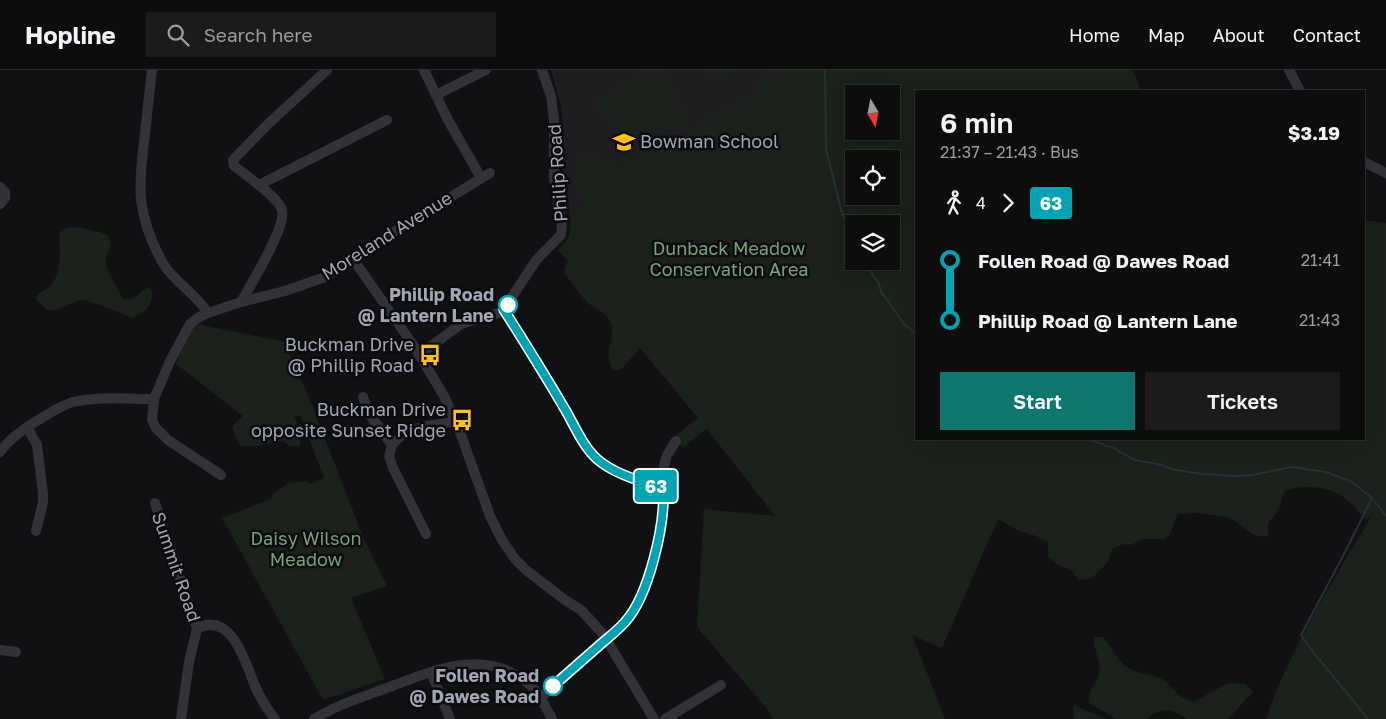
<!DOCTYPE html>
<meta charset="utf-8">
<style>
:root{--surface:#0d0d0e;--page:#1b1b1c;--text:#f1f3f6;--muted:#9a9c9e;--line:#2d2d2e;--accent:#0f766e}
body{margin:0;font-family:"Golos Text",sans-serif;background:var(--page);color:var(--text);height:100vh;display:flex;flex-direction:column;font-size:19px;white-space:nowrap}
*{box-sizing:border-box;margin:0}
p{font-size:16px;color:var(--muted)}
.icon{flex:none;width:28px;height:28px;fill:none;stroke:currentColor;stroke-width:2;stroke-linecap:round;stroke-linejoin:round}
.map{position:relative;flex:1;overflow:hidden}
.drawer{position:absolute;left:915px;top:20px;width:450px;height:350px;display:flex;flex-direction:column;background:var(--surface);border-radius:0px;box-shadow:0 5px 20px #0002,0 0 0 1px var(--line)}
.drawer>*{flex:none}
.badge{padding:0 10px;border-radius:4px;font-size:18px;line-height:32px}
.needle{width:32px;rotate:170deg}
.tools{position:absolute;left:845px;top:15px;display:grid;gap:10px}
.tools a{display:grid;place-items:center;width:55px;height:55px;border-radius:0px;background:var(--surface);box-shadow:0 5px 20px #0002,0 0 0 1px var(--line);font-size:25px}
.map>.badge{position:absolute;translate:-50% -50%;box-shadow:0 0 0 2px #fff}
.legs{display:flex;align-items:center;gap:8px;height:55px;padding:0 25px;font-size:16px}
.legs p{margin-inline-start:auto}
.headline{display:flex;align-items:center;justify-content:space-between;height:85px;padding:0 25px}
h1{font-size:28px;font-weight:600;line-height:38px}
.primary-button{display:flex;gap:10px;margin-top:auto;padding:10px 25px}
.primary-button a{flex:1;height:58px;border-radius:0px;background:var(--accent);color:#fff;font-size:20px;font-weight:600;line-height:58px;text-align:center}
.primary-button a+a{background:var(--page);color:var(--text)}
ul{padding:0 25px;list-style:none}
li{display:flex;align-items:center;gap:18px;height:60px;font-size:19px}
li i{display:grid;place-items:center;width:8px;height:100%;margin:0 6px;background:currentColor}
li i::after{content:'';width:12px;height:12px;margin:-6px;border:4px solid;border-radius:50%;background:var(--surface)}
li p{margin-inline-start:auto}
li:first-child i{background:linear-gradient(#0000 50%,currentColor 0)}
li:last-child i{background:linear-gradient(currentColor 50%,#0000 0)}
header{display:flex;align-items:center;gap:30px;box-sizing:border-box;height:70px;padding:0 25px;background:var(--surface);border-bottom:1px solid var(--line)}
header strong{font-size:24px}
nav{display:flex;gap:28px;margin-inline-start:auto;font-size:18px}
.search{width:350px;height:45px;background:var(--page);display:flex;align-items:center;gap:12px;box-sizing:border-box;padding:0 18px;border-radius:0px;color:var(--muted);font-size:19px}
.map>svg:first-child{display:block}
.built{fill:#1d1d20}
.green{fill:#19211a;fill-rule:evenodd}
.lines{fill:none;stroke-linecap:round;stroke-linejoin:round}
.stream{stroke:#272f37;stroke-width:2}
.minor{stroke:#323238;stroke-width:10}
.line-1-casing{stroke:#fff;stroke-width:11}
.line-1{stroke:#00a3b4;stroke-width:8}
.stop-1-dot{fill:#fff;stroke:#00a3b4;stroke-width:2.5}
.labels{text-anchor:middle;stroke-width:5;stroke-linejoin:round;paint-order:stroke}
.poi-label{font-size:18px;fill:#a1a6b4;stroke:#0c0c0e;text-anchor:end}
.street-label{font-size:18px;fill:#a1a6b4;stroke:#0c0c0e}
.park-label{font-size:18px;fill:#77a17c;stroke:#0c0c0e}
.stop-label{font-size:18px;font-weight:bold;fill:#a1a6b4;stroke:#0c0c0e;text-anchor:end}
</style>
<header>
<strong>Hopline</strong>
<div class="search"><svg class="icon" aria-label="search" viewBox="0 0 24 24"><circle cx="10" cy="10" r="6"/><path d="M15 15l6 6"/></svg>Search here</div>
<nav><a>Home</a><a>Map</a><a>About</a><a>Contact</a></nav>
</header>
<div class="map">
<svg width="1386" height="649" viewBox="0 0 1386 649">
<rect width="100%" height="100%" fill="#111113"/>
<path class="built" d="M 551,0 L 803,0 L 643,96 L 570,145 L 562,98 L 564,66 L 561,37 Z"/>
<g class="green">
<path d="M 647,0 L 660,0 L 688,50 C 651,76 621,71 595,34 Z"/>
<path d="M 706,0 L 734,0 L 720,10 L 712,8 Z"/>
<path d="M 769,0 L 1133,0 L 1141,21 L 916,21 L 916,369 L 1364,369 L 1364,150 L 1386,153 L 1386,649 L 1266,649 C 1291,576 1334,510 1373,443 L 1368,449 L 1364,448 C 1348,429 1338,419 1312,417 C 1302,417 1295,417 1285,421 C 1280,434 1279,443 1268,453 L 1268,464 L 1265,467 L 1254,465 L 1229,447 L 1196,443 L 1178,444 L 1171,462 L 1166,469 L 1142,469 L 1131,475 L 1124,474 L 1112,479 L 1108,492 L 1092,508 L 1079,510 L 1071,500 L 1056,494 L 1048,486 L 1048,472 L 1036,466 L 1019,461 L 998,449 L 942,578 L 912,565 L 945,649 L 773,649 L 767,639 L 697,557 L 704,439 L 775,446 L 707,359 L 684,377 L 669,371 L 698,348 L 640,278 L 622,299 L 614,301 C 601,286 616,271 611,254 C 609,245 599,241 592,236 C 581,228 573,213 564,203 L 566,193 L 568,192 L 558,180 C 570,170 572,160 570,145 L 585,135 L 576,109 L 578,91 L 582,88 L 592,85 C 601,90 615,102 626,98 L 666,70 L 696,60 L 710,48 L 752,25 ZM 854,24 L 891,24 L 891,61 L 854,61 ZM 854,89 L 891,89 L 891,126 L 854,126 ZM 854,154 L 891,154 L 891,191 L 854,191 Z"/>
<path d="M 78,157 L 107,164 C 116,178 105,179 106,193 C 108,207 119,216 122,229 C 139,231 138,220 151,217 C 156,233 145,243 131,248 C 125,244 91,231 84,230 C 64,230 55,254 35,228 C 41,220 45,221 51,215 C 62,202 60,180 59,163 L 67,158 Z"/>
<path d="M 197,254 L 286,272 L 291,289 L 306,320 L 364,469 L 387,516 L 351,528 L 385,609 L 323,630 L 222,448 L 270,429 L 275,422 L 288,413 L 307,411 L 311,414 L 324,408 L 300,345 L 294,347 L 302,362 L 300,376 L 289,376 L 285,372 L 280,371 L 257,376 L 241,376 L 237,371 L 232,356 L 243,346 L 176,294 L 186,269 Z"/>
<path d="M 1094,567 L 1103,567 C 1111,577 1120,595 1132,600 C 1142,605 1156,604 1165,611 C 1176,621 1178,627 1193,632 L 1229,613 L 1245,614 L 1252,620 L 1252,623 L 1228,649 L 1187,649 L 1172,641 L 1163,640 L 1149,646 L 1147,649 L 1116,649 L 1089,633 C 1087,617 1097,616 1099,603 C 1101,590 1092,576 1094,567 Z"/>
<path d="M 1073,635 L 1106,649 L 1074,649 Z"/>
</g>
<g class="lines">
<g class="stream">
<path d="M 825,0 L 826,79 L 841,140 L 854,170"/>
<path d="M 864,191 L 879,214 L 881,222 L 886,228 L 904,254 L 916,264"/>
<path d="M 1087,369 L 1113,378 L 1135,390 L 1162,395 L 1171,399 L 1202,404 L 1234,406 L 1252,405 L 1292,397 L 1326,402 L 1352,412 L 1372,428 L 1386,446"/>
<path d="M 1368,649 L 1314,583 L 1301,565 L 1343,486 L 1372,428"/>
</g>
<g class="minor">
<path d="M 152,0 C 149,24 147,48 144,72 C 142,91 139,111 141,130 C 144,152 153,176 164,195 C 176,213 196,224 208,243"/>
<path d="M 424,0 L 447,48 L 481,108"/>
<path d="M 1289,0 L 1300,21"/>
<path d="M 436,25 L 486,0"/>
<path d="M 1364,92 L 1386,103"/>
<path d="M 259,115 L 387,50"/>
<path d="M 0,117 L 5,122 L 5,128 L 0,134"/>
<path d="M 353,189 L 416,279 L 444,326 L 460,362 L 490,446 L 502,470 L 515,489 L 526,500 L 565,530 L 581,540 L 603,564 L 654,649"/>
<path d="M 241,232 C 250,216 287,156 282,140 C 278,127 246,105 234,96 L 233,90 L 268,54 L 327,0"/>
<path d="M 504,240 C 525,273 546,307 566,341 C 576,357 583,376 597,389 C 614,404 642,412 663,417"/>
<path d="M 419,285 L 461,254 L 502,242 L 537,189 L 561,165 L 562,156 L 554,108 L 554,50 L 551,26 L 542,0"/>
<path d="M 363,327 L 369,344 L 392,375 C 411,352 429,358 455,351"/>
<path d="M 27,357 L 37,375 L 43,423 L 43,432 L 36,461"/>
<path d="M 392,375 L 389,386 L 393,398 L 426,464"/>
<path d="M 0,382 C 9,369 22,360 35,352 C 47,345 59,336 73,332 C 98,326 128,329 154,329"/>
<path d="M 221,405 L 168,370 L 156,358 L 152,350 L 154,329 L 170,291 L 190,254 L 199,247 L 208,243 L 241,232 L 285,221 L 325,207 L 349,192 L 387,166 L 490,103"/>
<path d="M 155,433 L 197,559 L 189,592 L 181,649"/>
<path d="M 197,559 C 231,539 246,594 255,616 C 260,628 267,639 275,649"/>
<path d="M 0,580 L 16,582"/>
<path d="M 431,602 L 450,649"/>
<path d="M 540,628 L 626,552 L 640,529 L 651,497 L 661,459 L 664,429 L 664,396 L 667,385 L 676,371"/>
<path d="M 314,649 C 338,634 366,626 392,616 C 437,599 487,578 529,614 C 539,622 546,638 552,649"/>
<path d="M 665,649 L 721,615"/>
</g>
</g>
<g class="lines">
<g class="line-1-casing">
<path id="line-1" d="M 508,235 L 504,240 C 525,273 546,307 566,341 C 575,357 583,376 597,389 C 614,404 641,412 663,417 C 666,452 649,526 625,552 C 618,560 610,566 602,573 C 586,587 569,602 553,616"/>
</g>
<use href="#line-1" class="line-1"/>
</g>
<defs>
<g id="school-bare" transform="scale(1.725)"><path d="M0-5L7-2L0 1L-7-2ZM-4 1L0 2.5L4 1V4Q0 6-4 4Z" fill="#fdc11f" stroke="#0c0c0e" stroke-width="2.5" paint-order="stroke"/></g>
<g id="bus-bare" transform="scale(1.725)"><path d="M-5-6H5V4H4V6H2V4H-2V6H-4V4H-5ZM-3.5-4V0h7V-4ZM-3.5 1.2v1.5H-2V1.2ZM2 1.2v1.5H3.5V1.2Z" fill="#fdc11f" stroke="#0c0c0e" stroke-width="2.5" paint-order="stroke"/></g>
</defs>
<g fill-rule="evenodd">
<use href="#school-bare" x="624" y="72"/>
<use href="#bus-bare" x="430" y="285"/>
<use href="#bus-bare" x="462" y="350"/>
</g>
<g class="stop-1-dot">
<circle cx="508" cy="235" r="9"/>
<circle cx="553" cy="616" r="9"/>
</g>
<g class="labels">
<g class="poi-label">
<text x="640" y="78" text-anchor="start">Bowman School</text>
<text x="414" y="281">Buckman Drive<tspan x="414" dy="21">@ Phillip Road</tspan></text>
<text x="446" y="346">Buckman Drive<tspan x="446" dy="21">opposite Sunset Ridge</tspan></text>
</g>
<g class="street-label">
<text transform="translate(558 103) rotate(-94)" y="6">Philip Road</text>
<text transform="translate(387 166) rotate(-32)" y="6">Moreland Avenue</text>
<text transform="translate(176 497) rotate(71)" y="6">Summit Road</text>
</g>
<g class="park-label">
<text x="729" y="185">Dunback Meadow<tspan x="729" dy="21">Conservation Area</tspan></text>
<text x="306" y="475">Daisy Wilson<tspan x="306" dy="21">Meadow</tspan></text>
</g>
<g class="stop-label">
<text x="494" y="231">Phillip Road<tspan x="494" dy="21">@ Lantern Lane</tspan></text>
<text x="539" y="612">Follen Road<tspan x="539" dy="21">@ Dawes Road</tspan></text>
</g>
</g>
</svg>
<div class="tools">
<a><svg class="needle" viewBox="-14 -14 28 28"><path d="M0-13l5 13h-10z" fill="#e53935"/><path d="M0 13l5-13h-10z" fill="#9a9c9e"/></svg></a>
<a><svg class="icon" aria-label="locate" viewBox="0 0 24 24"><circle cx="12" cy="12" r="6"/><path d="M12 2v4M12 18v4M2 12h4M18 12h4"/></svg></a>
<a><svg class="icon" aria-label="layers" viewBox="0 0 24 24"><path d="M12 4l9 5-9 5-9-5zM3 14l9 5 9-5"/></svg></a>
</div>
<b class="badge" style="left:656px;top:416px;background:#00a3b4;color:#fff">63</b>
<section class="drawer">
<div class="headline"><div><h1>6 min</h1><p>21:37 – 21:43 · Bus</p></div><b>$3.19</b></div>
<div class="legs"><svg class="icon" aria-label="walk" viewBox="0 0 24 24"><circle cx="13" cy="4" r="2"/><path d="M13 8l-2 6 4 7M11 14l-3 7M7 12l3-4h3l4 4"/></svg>4<svg class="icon" aria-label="forward" viewBox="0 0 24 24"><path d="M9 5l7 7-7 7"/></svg><b class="badge" style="background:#00a3b4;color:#fff">63</b></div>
<ul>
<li><i style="color:#00a3b4"></i><b>Follen Road @ Dawes Road</b><p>21:41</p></li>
<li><i style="color:#00a3b4"></i><b>Phillip Road @ Lantern Lane</b><p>21:43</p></li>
</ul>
<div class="primary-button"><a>Start</a><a>Tickets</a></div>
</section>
</div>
